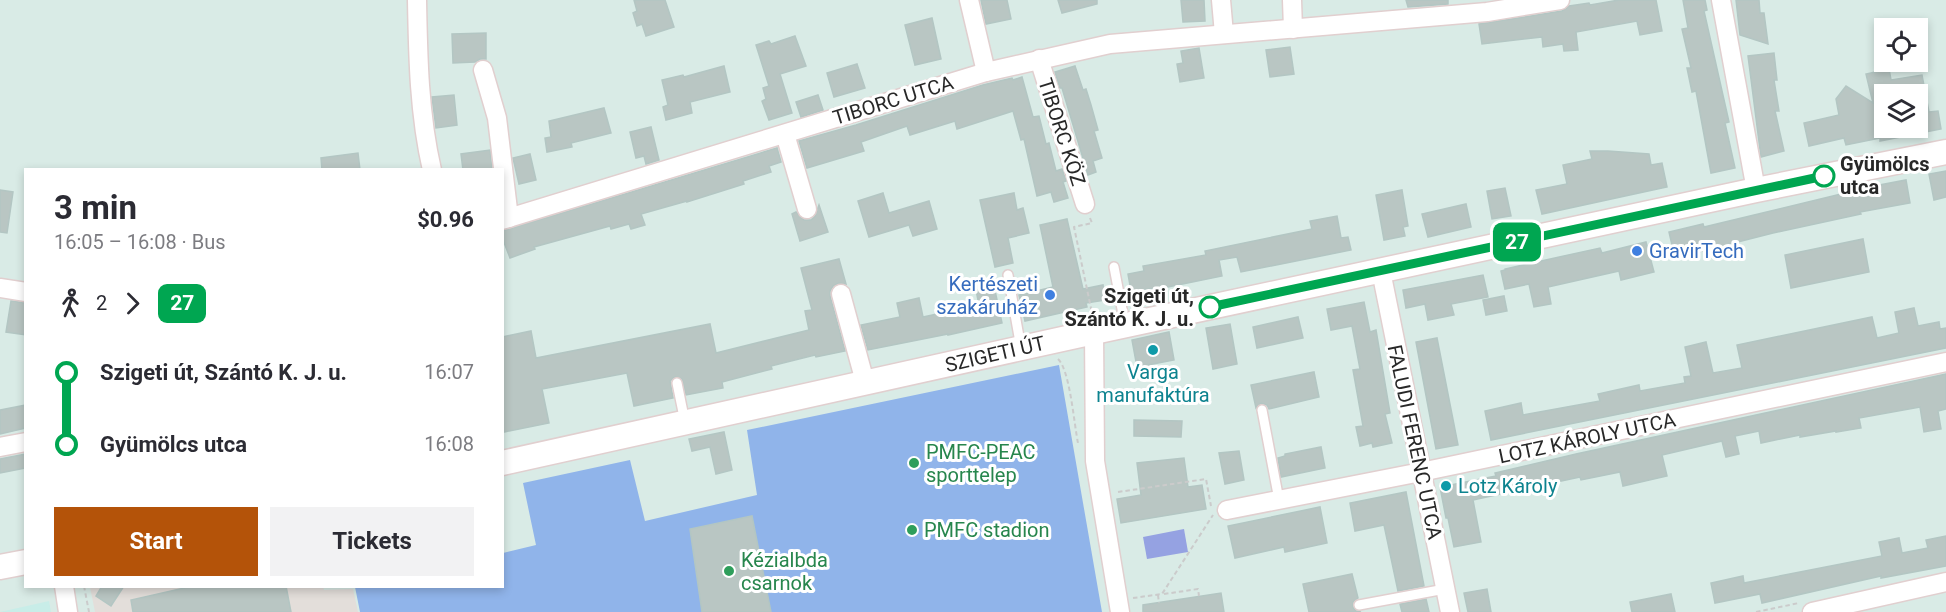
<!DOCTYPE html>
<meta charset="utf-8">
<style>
:root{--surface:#fff;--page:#f2f2f3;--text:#2b2b33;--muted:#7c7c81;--accent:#b45309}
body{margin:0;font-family:Roboto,sans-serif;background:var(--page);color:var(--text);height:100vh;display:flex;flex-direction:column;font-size:22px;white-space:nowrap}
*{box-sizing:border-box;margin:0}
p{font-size:20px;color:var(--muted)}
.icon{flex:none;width:33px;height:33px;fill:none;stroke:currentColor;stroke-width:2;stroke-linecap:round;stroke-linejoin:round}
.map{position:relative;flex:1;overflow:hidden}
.details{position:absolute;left:24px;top:168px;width:480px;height:420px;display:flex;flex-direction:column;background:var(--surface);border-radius:0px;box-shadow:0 3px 9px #0003}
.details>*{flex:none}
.badge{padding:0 12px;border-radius:9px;font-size:21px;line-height:39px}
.buttons{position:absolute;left:1874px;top:18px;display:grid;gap:12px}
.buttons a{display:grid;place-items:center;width:54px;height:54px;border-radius:0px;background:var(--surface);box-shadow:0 3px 9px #0003;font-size:30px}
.map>.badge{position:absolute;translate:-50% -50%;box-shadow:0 0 0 3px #fff}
.legs{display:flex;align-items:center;gap:9px;height:66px;padding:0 30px;font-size:20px}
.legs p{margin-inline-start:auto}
.head{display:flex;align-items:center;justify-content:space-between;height:102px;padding:0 30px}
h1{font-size:33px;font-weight:700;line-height:45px}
.button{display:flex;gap:12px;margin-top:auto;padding:12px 30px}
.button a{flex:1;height:69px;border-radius:0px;background:var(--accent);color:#fff;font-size:24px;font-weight:700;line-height:69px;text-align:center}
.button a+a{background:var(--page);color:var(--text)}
ul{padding:0 30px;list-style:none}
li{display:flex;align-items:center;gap:21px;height:72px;font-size:22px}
li i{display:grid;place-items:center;width:9px;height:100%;margin:0 8px;background:currentColor}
li i::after{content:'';width:15px;height:15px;margin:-8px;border:4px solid;border-radius:50%;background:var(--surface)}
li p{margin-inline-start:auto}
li:first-child i{background:linear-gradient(#0000 50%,currentColor 0)}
li:last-child i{background:linear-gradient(currentColor 50%,#0000 0)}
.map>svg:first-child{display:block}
.industrial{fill:#e3deda}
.education{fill:#c8ede8}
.green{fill:#95a2e2}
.pitch{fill:#90b4ea}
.building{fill:#b9c6c3;stroke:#b3c6c3;stroke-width:1.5;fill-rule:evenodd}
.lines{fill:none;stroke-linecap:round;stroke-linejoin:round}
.lane-casing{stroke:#e1cfcf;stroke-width:12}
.street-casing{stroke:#e1cfcf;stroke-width:21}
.secondary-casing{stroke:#e1cfcf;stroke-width:27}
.path{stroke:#cbcbcb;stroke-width:2;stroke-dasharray:4.5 3;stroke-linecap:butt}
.lane{stroke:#fff;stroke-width:9}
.street{stroke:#fff;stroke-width:18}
.secondary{stroke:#fff;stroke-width:24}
.line-1-casing{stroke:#fff;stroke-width:14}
.line-1{stroke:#00a651;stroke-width:9}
.stop-1-dot{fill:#fff;stroke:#00a651;stroke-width:3}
.shop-dot{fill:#3f7fe0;stroke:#fff;stroke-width:2}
.culture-dot{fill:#0f9aa8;stroke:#fff;stroke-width:2}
.leisure-dot{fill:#2e9e5b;stroke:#fff;stroke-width:2}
.labels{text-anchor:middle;stroke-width:6;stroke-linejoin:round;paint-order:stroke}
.street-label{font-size:20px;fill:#282828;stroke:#fff}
.stop-label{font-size:20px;font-weight:bold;fill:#282828;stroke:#fff;text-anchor:start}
.shop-label{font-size:20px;fill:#366cbe;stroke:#fff;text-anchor:start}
.culture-label{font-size:20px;fill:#0d838f;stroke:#fff}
.leisure-label{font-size:20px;fill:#27864d;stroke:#fff;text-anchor:start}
</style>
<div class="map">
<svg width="1946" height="612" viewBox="0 0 1946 612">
<rect width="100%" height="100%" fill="#d9ebe6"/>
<path class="industrial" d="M 323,586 L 324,590 L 353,589 L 358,612 L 95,612 L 90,587 Z"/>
<path class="education" d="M 49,601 L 51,612 L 0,612 Z"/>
<path class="green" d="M 1184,529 L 1188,552 L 1147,559 L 1143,537 Z"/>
<path class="pitch" d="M 1059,365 L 1102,612 L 360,612 L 355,587 L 502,586 L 503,553 L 536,545 L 523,483 L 630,460 L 645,521 L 757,495 L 747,430 Z"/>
<g class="building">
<path d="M 634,0 L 665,0 L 674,27 L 646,36 L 642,24 L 637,26 L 633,13 L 637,11 Z"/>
<path d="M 981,0 L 1007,0 L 1011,19 L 986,24 Z"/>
<path d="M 1058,0 L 1097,0 L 1097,4 L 1062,13 Z"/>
<path d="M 1181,0 L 1204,0 L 1205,21 L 1183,22 Z"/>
<path d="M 1406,0 L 1448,0 L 1448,4 L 1408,7 Z"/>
<path d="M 1619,0 L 1656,0 L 1662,31 L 1640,35 L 1637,21 L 1576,32 L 1578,50 L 1564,51 L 1563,44 L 1543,47 L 1542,37 L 1482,44 L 1479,24 L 1562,11 L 1569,6 L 1589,3 L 1590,5 Z"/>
<path d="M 1683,0 L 1705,0 L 1707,10 L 1704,11 L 1729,122 L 1725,123 L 1735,168 L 1711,173 L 1696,91 L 1692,92 L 1687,68 L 1691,68 L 1682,29 L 1688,28 Z"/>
<path d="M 1736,0 L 1759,0 L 1760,13 L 1764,13 L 1768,44 L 1740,35 Z"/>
<path d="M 932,18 L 941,59 L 915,65 L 905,25 Z"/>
<path d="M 486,33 L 486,59 L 480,59 L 475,62 L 453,63 L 452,34 Z"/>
<path d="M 795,36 L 806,66 L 780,74 L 792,113 L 769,120 L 762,101 L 766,99 L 763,88 L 769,86 L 756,45 L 769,41 L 771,44 Z"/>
<path d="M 1290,47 L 1294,74 L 1270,77 L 1266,50 Z"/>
<path d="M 1199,48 L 1204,78 L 1180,82 L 1177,64 L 1183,63 L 1181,51 Z"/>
<path d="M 1774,53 L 1777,80 L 1774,80 L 1779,111 L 1775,111 L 1784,151 L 1761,157 L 1748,56 Z"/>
<path d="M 857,64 L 865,88 L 834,97 L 827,73 Z"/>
<path d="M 724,66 L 730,92 L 690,102 L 692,113 L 666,120 L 663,107 L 668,105 L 662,80 L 683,75 L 684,77 Z"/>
<path d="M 1075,66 L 1083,90 L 1086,89 L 1091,105 L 1098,130 L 1094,131 L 1102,158 L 1093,161 L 1096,172 L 1088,175 L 1062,88 L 1060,88 L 1055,72 Z"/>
<path d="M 1889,69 L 1891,80 L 1922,75 L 1929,112 L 1938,111 L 1941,129 L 1880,141 L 1880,138 L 1846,145 L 1844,138 L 1809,146 L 1804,123 L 1839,115 L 1836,99 L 1846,86 L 1873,103 L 1866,74 ZM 1884,94 L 1917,94 L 1917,128 L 1884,128 Z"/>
<path d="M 1022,77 L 1033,117 L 1039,116 L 1046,144 L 1049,143 L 1056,171 L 1062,169 L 1066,181 L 1063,182 L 1068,198 L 1054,202 L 1051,192 L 1037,196 L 1024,139 L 1021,140 L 1013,111 L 957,129 L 955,121 L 910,135 L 907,126 L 861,142 L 864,151 L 807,168 L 799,141 L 856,125 L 983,85 L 1012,78 L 1013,80 Z"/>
<path d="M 454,95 L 457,125 L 436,128 L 432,97 Z"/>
<path d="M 818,95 L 823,110 L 801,117 L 796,102 Z"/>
<path d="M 604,108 L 611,133 L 571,143 L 572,147 L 547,152 L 545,138 L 551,137 L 549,121 Z"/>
<path d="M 651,127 L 659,160 L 646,164 L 644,156 L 636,158 L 630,132 Z"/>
<path d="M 777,148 L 781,162 L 769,166 L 771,172 L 743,181 L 744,184 L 687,202 L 687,201 L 641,214 L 645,225 L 631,229 L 629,224 L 611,229 L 610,226 L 534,247 L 535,249 L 510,258 L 502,237 L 502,231 Z"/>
<path d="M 490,150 L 492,170 L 463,170 L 461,154 Z"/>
<path d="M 1590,151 L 1608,151 L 1649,154 L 1651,165 L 1662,163 L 1667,187 L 1542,214 L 1536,190 L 1567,184 L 1563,165 L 1592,159 Z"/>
<path d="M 358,153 L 360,170 L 322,170 L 321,158 Z"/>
<path d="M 530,154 L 536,180 L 519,184 L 513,158 Z"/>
<path d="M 1946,171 L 1946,197 L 1934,200 L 1929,174 Z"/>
<path d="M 1906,180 L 1910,203 L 1860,212 L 1861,214 L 1773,233 L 1675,258 L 1669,232 L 1703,224 L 1704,227 L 1874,186 Z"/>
<path d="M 1505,188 L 1511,216 L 1492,219 L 1487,191 Z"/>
<path d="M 0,190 L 13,192 L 7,233 L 0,232 Z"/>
<path d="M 1402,190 L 1408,226 L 1403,227 L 1405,236 L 1384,240 L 1376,195 Z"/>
<path d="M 883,193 L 889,213 L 929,201 L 937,229 L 913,236 L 909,225 L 869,237 L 858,201 Z"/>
<path d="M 1014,193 L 1017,210 L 1023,208 L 1029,233 L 1008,238 L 1013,263 L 995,267 L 980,200 Z"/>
<path d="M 1466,204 L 1471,227 L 1428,237 L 1422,214 Z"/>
<path d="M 819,205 L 828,232 L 800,241 L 792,214 L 796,212 L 804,220 L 811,220 L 815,216 Z"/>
<path d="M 1337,216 L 1341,238 L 1348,237 L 1351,250 L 1241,272 L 1237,257 L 1219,260 L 1222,276 L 1168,287 L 1131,291 L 1128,274 L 1144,271 L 1143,266 L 1206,255 L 1205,251 L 1312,229 L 1310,221 Z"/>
<path d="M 1067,219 L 1083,289 L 1103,285 L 1106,300 L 1086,303 L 1087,307 L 1025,321 L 1019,295 L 1053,287 L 1040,225 Z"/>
<path d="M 1863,239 L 1869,272 L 1791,288 L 1785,255 Z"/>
<path d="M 1646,242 L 1654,272 L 1621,280 L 1619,271 L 1548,287 L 1551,304 L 1534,307 L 1529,284 L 1505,289 L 1501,271 L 1505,270 L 1505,269 L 1600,248 L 1602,253 Z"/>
<path d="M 839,259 L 846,284 L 839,283 L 833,286 L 830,291 L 830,296 L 845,351 L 816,357 L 815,355 L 771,366 L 772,369 L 722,382 L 723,388 L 686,395 L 682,379 L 675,377 L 670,381 L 673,398 L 634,406 L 627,373 L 542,389 L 549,423 L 504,432 L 502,423 L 502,337 L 531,331 L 536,358 L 710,324 L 716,353 L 809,330 L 805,311 L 812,310 L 801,268 Z"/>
<path d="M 1483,275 L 1488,297 L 1451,304 L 1454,315 L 1428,320 L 1425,304 L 1406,308 L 1403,290 Z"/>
<path d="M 994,286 L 1002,323 L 948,335 L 948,334 L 868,350 L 861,325 L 900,317 L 897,303 L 919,298 L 923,317 L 979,305 L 976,290 Z"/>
<path d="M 1504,296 L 1507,311 L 1486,315 L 1483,300 Z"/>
<path d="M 11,301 L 26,303 L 26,335 L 6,332 Z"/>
<path d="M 1364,302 L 1370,332 L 1376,330 L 1390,413 L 1385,414 L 1392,443 L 1373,447 L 1372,443 L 1360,446 L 1356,427 L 1363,426 L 1353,370 L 1360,369 L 1352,326 L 1331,330 L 1327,309 Z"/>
<path d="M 1914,308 L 1918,326 L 1939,322 L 1940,329 L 1946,328 L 1946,348 L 1491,440 L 1485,411 L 1521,403 L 1523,415 L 1600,401 L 1598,394 L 1639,385 L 1640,391 L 1685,383 L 1684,377 L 1691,376 L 1685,347 L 1706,342 L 1713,373 L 1742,368 L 1737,345 L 1872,317 L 1877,338 L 1899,333 L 1895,312 Z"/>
<path d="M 1298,317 L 1303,338 L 1257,348 L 1253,327 Z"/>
<path d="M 1230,324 L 1237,364 L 1213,369 L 1206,328 Z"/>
<path d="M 1169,332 L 1174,360 L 1137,367 L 1132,340 Z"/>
<path d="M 1437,338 L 1458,445 L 1436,449 L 1416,342 Z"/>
<path d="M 1314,372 L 1319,397 L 1269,409 L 1267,405 L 1261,403 L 1256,408 L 1251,385 Z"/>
<path d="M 1946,374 L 1946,409 L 1938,411 L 1941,429 L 1924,432 L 1920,407 L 1859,418 L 1861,428 L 1836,432 L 1836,431 L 1800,437 L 1800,435 L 1761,443 L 1759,431 L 1735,436 L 1739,454 L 1726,457 L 1722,441 L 1662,455 L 1667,476 L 1623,486 L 1620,472 L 1581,480 L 1580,477 L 1473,500 L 1481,542 L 1454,547 L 1448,518 L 1446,518 L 1440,487 L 1496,476 L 1495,473 L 1576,454 Z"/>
<path d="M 26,405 L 26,428 L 0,434 L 0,410 Z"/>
<path d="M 1134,420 L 1182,421 L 1181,437 L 1134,436 Z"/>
<path d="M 724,432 L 732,470 L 716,474 L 710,447 L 692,451 L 689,439 Z"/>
<path d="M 1321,447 L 1325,468 L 1281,477 L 1278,458 L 1285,456 L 1285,454 Z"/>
<path d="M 1239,451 L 1244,480 L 1225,484 L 1219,453 Z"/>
<path d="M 26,454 L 26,468 L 0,473 L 0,459 Z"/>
<path d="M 1184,458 L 1188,487 L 1202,485 L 1206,509 L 1121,523 L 1117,499 L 1141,495 L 1137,463 Z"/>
<path d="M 1406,492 L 1424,586 L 1398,591 L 1384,525 L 1355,531 L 1350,503 Z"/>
<path d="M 1320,507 L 1327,543 L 1285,552 L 1284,547 L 1235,558 L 1228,526 Z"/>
<path d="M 752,516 L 771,612 L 702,612 L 690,529 Z"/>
<path d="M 1946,536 L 1946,566 L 1881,578 L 1881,576 L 1762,603 L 1760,594 L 1715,603 L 1711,583 L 1743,576 L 1744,583 L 1882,556 L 1879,542 L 1899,538 L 1902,553 L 1928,548 L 1926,540 Z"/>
<path d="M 1352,574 L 1358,598 L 1353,602 L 1353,607 L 1356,611 L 1361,612 L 1309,612 L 1303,584 Z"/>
<path d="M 102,586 L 124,586 L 111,606 L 96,596 Z"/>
<path d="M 193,586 L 286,586 L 291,612 L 133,612 L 131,600 Z"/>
<path d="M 1487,589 L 1491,612 L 1468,612 L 1464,593 Z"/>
<path d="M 1221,593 L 1224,612 L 1143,612 L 1143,605 Z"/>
<path d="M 1671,594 L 1675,612 L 1632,612 L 1630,602 Z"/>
<path d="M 1426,599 L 1429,612 L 1402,612 L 1400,604 Z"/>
</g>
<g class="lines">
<g class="lane-casing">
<g id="lane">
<path d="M 1114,267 L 1125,325"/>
<path d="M 1008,275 L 1021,348"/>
<path d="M 677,383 L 685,422"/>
<path d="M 1262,410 L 1279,500"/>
<path d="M 1359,605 L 1445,589"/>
</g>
</g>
<g class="street-casing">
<g id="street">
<path d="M 417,0 C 418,57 419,114 432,170"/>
<path d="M 969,0 L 986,72"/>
<path d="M 1221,0 L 1224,34"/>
<path d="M 1292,0 L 1293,29"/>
<path d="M 1721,0 L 1756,190"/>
<path d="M 1039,59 L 1085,204"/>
<path d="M 483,70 L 497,118 L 509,218"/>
<path d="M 785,134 L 807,209"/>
<path d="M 502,220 L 986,72 L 1110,44 L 1487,12 L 1560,0"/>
<path d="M 1381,271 L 1450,612"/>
<path d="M 0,288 L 26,292"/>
<path d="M 841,294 L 865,382"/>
<path d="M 1094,332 L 1095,461 L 1120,612"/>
<path d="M 0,447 L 26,442"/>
<path d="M 1227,510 L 1421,472 L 1946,362"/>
<path d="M 64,586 L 68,612"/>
<path d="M 1812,612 L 1946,582"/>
</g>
</g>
<g class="secondary-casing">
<g id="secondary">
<path d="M 502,463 L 1094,332 L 1756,190 L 1946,152"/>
<path d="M 0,567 L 26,562"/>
</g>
</g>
<g class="path">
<path d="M 1090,218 L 1092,223 L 1074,227 L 1092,313"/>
<path d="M 1058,359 C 1070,370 1074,424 1078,443"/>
<path d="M 1118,492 L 1206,479 L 1211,506"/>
<path d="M 84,586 L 89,612"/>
<path d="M 1164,594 L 1198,589 L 1199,596"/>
<path d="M 1158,595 L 1159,603"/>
<path d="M 1133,598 L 1162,594 L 1213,515"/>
<path d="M 1756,612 L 1799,603"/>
</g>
<use href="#lane" class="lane"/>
<use href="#street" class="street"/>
<use href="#secondary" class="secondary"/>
</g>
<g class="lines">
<g class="line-1-casing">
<path id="line-1" d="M 1210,307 L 1824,176"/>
</g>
<use href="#line-1" class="line-1"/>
</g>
<g class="stop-1-dot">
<circle cx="1824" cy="176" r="10"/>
<circle cx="1210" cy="307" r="10"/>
</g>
<g class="shop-dot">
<circle cx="1637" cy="251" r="6"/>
<circle cx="1050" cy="295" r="6"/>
</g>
<g class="culture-dot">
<circle cx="1153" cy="350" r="6"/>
<circle cx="1446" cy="486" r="6"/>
</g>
<g class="leisure-dot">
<circle cx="914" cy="463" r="6"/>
<circle cx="912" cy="530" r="6"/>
<circle cx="729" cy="571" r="6"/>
</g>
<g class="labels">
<g class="street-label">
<text transform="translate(893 100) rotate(-17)" y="7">TIBORC UTCA</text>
<text transform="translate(1062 132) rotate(72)" y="7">TIBORC KÖZ</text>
<text transform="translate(995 354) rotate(-13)" y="7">SZIGETI ÚT</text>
<text transform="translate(1587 438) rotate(-12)" y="7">LOTZ KÁROLY UTCA</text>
<text transform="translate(1415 442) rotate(78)" y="7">FALUDI FERENC UTCA</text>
</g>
<g class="stop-label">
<text x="1840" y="171">Gyümölcs<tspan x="1840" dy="23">utca</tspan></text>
<text x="1194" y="303" text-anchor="end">Szigeti út,<tspan x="1194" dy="23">Szántó K. J. u.</tspan></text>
</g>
<g class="shop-label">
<text x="1649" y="258">GravirTech</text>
<text x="1038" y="291" text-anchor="end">Kertészeti<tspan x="1038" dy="23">szakáruház</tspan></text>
</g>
<g class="culture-label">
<text x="1153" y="379">Varga<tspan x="1153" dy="23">manufaktúra</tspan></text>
<text x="1458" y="493" text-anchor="start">Lotz Károly</text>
</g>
<g class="leisure-label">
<text x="926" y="459">PMFC-PEAC<tspan x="926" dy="23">sporttelep</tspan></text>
<text x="924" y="537">PMFC stadion</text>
<text x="741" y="567">Kézialbda<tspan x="741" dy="23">csarnok</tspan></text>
</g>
</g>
</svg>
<div class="buttons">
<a><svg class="icon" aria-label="locate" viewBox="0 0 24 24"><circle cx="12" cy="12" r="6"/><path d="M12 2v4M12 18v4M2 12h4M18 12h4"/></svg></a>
<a><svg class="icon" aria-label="layers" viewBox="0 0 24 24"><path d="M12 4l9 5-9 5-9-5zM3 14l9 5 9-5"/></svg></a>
</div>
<b class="badge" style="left:1517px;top:242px;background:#00a651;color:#fff">27</b>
<section class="details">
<div class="head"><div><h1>3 min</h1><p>16:05 – 16:08 · Bus</p></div><b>$0.96</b></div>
<div class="legs"><svg class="icon" aria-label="walk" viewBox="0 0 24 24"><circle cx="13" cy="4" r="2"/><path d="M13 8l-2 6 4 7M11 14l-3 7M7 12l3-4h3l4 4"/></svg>2<svg class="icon" aria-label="forward" viewBox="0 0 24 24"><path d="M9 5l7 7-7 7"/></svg><b class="badge" style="background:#00a651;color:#fff">27</b></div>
<ul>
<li><i style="color:#00a651"></i><b>Szigeti út, Szántó K. J. u.</b><p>16:07</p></li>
<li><i style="color:#00a651"></i><b>Gyümölcs utca</b><p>16:08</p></li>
</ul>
<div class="button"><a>Start</a><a>Tickets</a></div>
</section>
</div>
